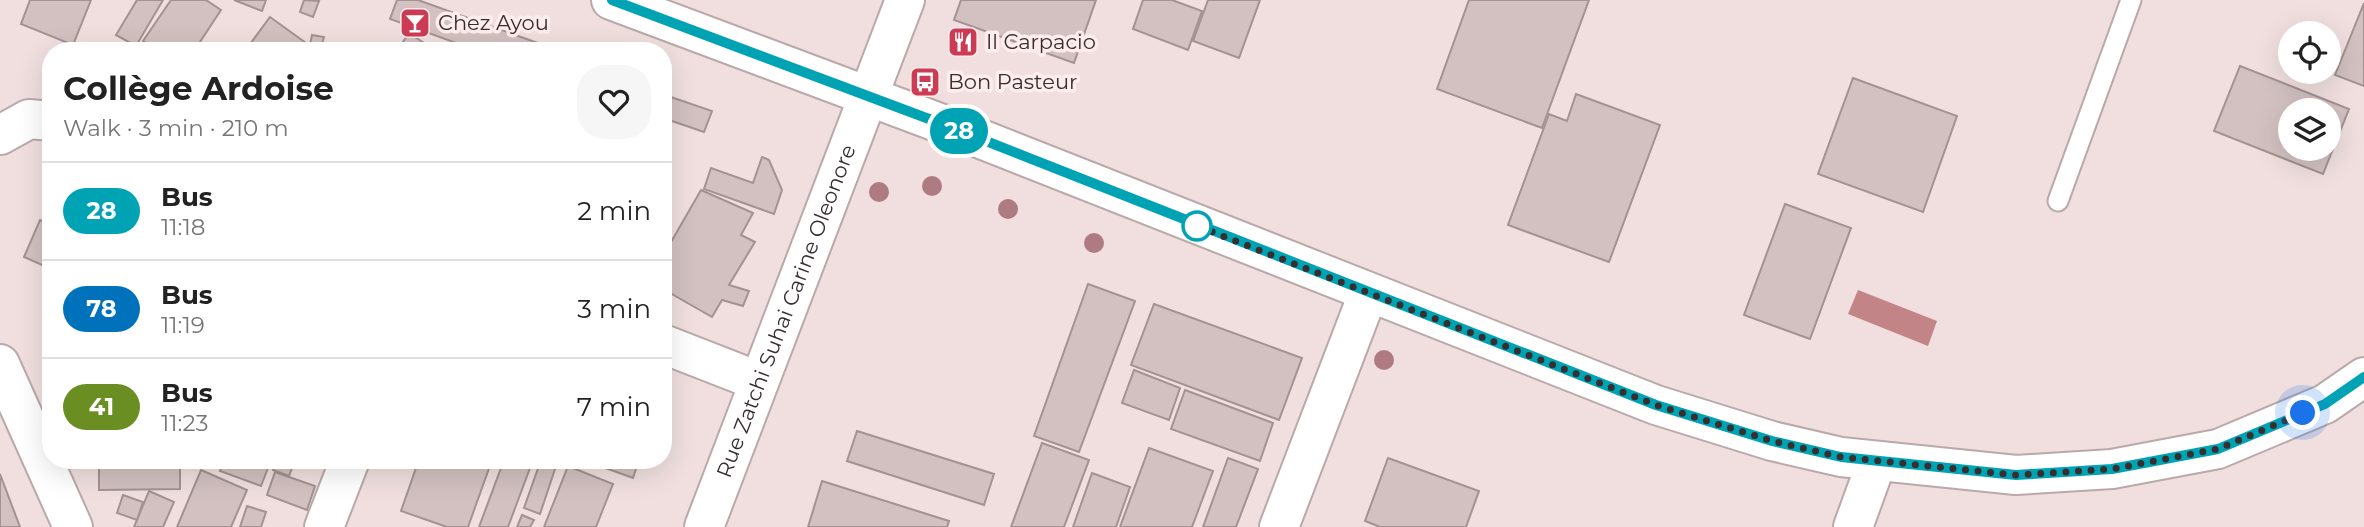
<!DOCTYPE html>
<meta charset="utf-8">
<style>
:root{--surface:#fff;--page:#f6f6f6;--text:#222;--muted:#767676;--line:#e0e0e0}
body{margin:0;font-family:Montserrat,sans-serif;background:var(--page);color:var(--text);height:100vh;display:flex;flex-direction:column;font-size:26px;white-space:nowrap}
*{box-sizing:border-box;margin:0}
p{font-size:23px;color:var(--muted)}
.icon{flex:none;width:38px;height:38px;fill:none;stroke:currentColor;stroke-width:2;stroke-linecap:round;stroke-linejoin:round}
.map{position:relative;flex:1;overflow:hidden}
.sheet{position:absolute;left:42px;top:42px;width:630px;height:427px;display:flex;flex-direction:column;background:var(--surface);border-radius:28px;box-shadow:0 7px 28px #0002}
.sheet>*{flex:none}
.badge{padding:0 14px;border-radius:23px;font-size:24px;line-height:46px}
.fabs{position:absolute;left:2278px;top:21px;display:grid;gap:14px}
.fabs a{display:grid;place-items:center;width:63px;height:63px;border-radius:50%;background:var(--surface);box-shadow:0 7px 28px #0002;font-size:35px}
.you{position:absolute;width:35px;height:35px;margin:-18px;border:5px solid #fff;border-radius:50%;background:#1a73e8;box-shadow:0 0 0 10px #1a73e833}
.map>.badge{position:absolute;translate:-50% -50%;box-shadow:0 0 0 4px #fff}
.round{display:grid;place-items:center;flex:none;width:74px;height:74px;border-radius:28px;background:var(--page)}
.head{display:flex;align-items:center;justify-content:space-between;height:119px;padding:0 21px}
h1{font-size:33px;font-weight:700;line-height:52px}
ul{padding:0;list-style:none}
li{display:flex;align-items:center;gap:21px;height:98px;padding:0 21px;border-top:2px solid var(--line)}
li div{flex:1}
li b{display:block;font-size:26px}
li em{font-style:normal}
li .badge{min-width:77px;font-weight:700;text-align:center}
.map>svg:first-child{display:block}
.water{fill:#c28487}
.building{fill:#d3c1c1;stroke:#a39292;stroke-width:2;fill-rule:evenodd}
.lines{fill:none;stroke-linecap:round;stroke-linejoin:round}
.lane-casing{stroke:#baa9a9;stroke-width:23}
.street-casing{stroke:#baa9a9;stroke-width:42}
.secondary-casing{stroke:#baa9a9;stroke-width:42}
.lane{stroke:#fff;stroke-width:19}
.street{stroke:#fff;stroke-width:38}
.secondary{stroke:#fff;stroke-width:38}
.tree{fill:#ae7b82}
.line-casing{stroke:#fff;stroke-width:16}
.line{stroke:#00a3b4;stroke-width:10}
.walk{stroke:#362f30;stroke-width:7;stroke-dasharray:0 12.6}
.stop-dot{fill:#fff;stroke:#00a3b4;stroke-width:3.5}
.labels{text-anchor:middle;stroke-width:7;stroke-linejoin:round;paint-order:stroke}
.poi-label{font-size:21px;fill:#362f30;stroke:#ffeced;text-anchor:start}
.street-label{font-size:21px;fill:#362f30;stroke:#ffeced}
</style>
<div class="map">
<svg width="2364" height="527" viewBox="0 0 2364 527">
<rect width="100%" height="100%" fill="#f1dfdf"/>
<path class="water" d="M 1858,290 L 1937,321 L 1928,346 L 1848,314 Z"/>
<g class="building">
<path d="M 30,0 L 91,0 L 73,45 L 21,24 Z"/>
<path d="M 137,0 L 163,0 L 136,46 L 116,35 Z"/>
<path d="M 171,0 L 206,0 L 221,10 L 194,51 L 148,51 L 151,46 L 143,41 Z"/>
<path d="M 234,0 L 266,0 L 262,11 Z"/>
<path d="M 304,0 L 319,1 L 313,17 L 300,12 Z"/>
<path d="M 397,0 L 418,0 L 560,51 L 478,51 L 390,19 Z"/>
<path d="M 961,0 L 1096,0 L 1074,63 L 954,20 Z"/>
<path d="M 1143,0 L 1172,0 L 1202,11 L 1188,50 L 1133,29 Z"/>
<path d="M 1208,0 L 1260,0 L 1239,58 L 1193,41 Z"/>
<path d="M 1469,0 L 1589,0 L 1542,128 L 1437,89 Z"/>
<path d="M 2364,3 L 2364,86 L 2335,75 Z"/>
<path d="M 270,17 L 317,51 L 245,51 Z"/>
<path d="M 409,33 L 436,51 L 397,51 Z"/>
<path d="M 312,35 L 324,37 L 321,47 L 310,45 Z"/>
<path d="M 2240,66 L 2349,109 L 2323,174 L 2214,131 ZM 2291,110 L 2329,110 L 2329,149 L 2291,149 Z"/>
<path d="M 1853,78 L 1957,116 L 1923,212 L 1818,174 Z"/>
<path d="M 1576,94 L 1660,125 L 1609,262 L 1508,225 L 1549,114 L 1567,121 Z"/>
<path d="M 665,95 L 712,111 L 704,132 L 663,118 Z"/>
<path d="M 762,157 L 769,160 L 782,190 L 774,214 L 704,189 L 711,168 L 753,183 Z"/>
<path d="M 701,190 L 753,213 L 741,235 L 755,242 L 729,285 L 749,291 L 743,306 L 722,300 L 712,317 L 663,289 L 663,256 Z"/>
<path d="M 1785,204 L 1851,228 L 1810,339 L 1744,315 Z"/>
<path d="M 40,220 L 51,225 L 51,269 L 24,257 Z"/>
<path d="M 1088,284 L 1135,301 L 1079,452 L 1034,436 Z"/>
<path d="M 1154,304 L 1302,358 L 1279,420 L 1131,365 Z"/>
<path d="M 1134,370 L 1180,388 L 1169,420 L 1122,403 Z"/>
<path d="M 1185,390 L 1273,423 L 1260,461 L 1171,429 Z"/>
<path d="M 857,431 L 994,474 L 984,505 L 847,461 Z"/>
<path d="M 1042,443 L 1089,460 L 1064,527 L 1011,527 Z"/>
<path d="M 1149,448 L 1213,471 L 1192,527 L 1120,527 Z"/>
<path d="M 1228,458 L 1258,469 L 1236,527 L 1203,527 Z"/>
<path d="M 1388,458 L 1479,491 L 1466,527 L 1380,527 L 1365,521 Z"/>
<path d="M 224,460 L 271,460 L 261,486 L 220,471 Z"/>
<path d="M 277,460 L 295,460 L 289,476 L 273,470 Z"/>
<path d="M 409,460 L 492,460 L 468,527 L 447,527 L 401,511 L 417,465 Z"/>
<path d="M 504,460 L 533,460 L 508,527 L 479,527 Z"/>
<path d="M 541,460 L 558,460 L 540,514 L 524,508 Z"/>
<path d="M 583,460 L 639,460 L 633,478 Z"/>
<path d="M 99,465 L 180,465 L 180,489 L 99,490 Z"/>
<path d="M 568,466 L 613,484 L 596,527 L 544,527 Z"/>
<path d="M 201,470 L 247,490 L 231,527 L 177,527 Z"/>
<path d="M 275,472 L 315,486 L 307,510 L 267,495 Z"/>
<path d="M 1092,473 L 1130,487 L 1116,527 L 1073,527 Z"/>
<path d="M 0,474 L 20,527 L 0,527 Z"/>
<path d="M 822,481 L 949,521 L 947,527 L 808,527 Z"/>
<path d="M 149,491 L 174,502 L 163,527 L 134,527 Z"/>
<path d="M 123,495 L 143,502 L 137,520 L 117,513 Z"/>
<path d="M 247,506 L 266,512 L 261,527 L 240,527 Z"/>
<path d="M 522,515 L 534,520 L 530,527 L 517,527 Z"/>
</g>
<g class="lines">
<g class="lane-casing">
<path id="lane" d="M 2058,201 L 2131,0"/>
</g>
<g class="street-casing">
<g id="street">
<path d="M 0,135 L 29,119 L 51,121"/>
<path d="M 663,344 L 758,381"/>
<path d="M 0,364 L 73,527"/>
<path d="M 324,527 L 350,460"/>
<path id="s1" d="M 704,527 L 905,0"/>
<path d="M 1279,527 L 1368,294"/>
<path d="M 1853,527 L 1877,461"/>
</g>
</g>
<g class="secondary-casing">
<path id="secondary" d="M 611,0 L 953,128 L 1656,405 L 1772,441 L 1841,457 L 2016,475 L 2112,469 L 2218,449 L 2325,404 L 2364,377"/>
</g>
<use href="#lane" class="lane"/>
<use href="#street" class="street"/>
<use href="#secondary" class="secondary"/>
</g>
<g class="tree">
<circle cx="932" cy="186" r="10"/>
<circle cx="879" cy="192" r="10"/>
<circle cx="1008" cy="209" r="10"/>
<circle cx="1094" cy="243" r="10"/>
<circle cx="1384" cy="360" r="10"/>
</g>
<g class="lines">
<g class="line-casing">
<path id="line" d="M 612,0 L 953,128 L 1656,405 L 1772,441 L 1841,457 L 2016,475 L 2112,469 L 2218,449 L 2325,404 L 2364,377"/>
</g>
<use href="#line" class="line"/>
<path class="walk" d="M 1197,226 L 1187,222 L 1656,405 L 1772,441 L 1841,457 L 2016,475 L 2112,469 L 2218,449 L 2303,413"/>
</g>
<defs>
<g id="bar-square" transform="scale(1.575)"><rect x="-9" y="-9" width="18" height="18" rx="4" fill="#cc3b54" stroke="#ffeced"/><path d="M-6-5H6L.8 .8V4.5H3.5V6h-7V4.5H-.8V.8Z" fill="#fff"/></g>
<g id="restaurant-square" transform="scale(1.575)"><rect x="-9" y="-9" width="18" height="18" rx="4" fill="#cc3b54" stroke="#ffeced"/><path d="M-5-6h1v4h1v-4h1v4h1v-4h1v5L-1.5 .5V6h-2V.5L-5-1ZM5-6V6H3V1.5H1.5Q1.5-4 5-6Z" fill="#fff"/></g>
<g id="bus-square" transform="scale(1.575)"><rect x="-9" y="-9" width="18" height="18" rx="4" fill="#cc3b54" stroke="#ffeced"/><path d="M-5-6H5V4H4V6H2V4H-2V6H-4V4H-5ZM-3.5-4V0h7V-4ZM-3.5 1.2v1.5H-2V1.2ZM2 1.2v1.5H3.5V1.2Z" fill="#fff"/></g>
</defs>
<g fill-rule="evenodd">
<use href="#bar-square" x="415" y="23"/>
<use href="#restaurant-square" x="963" y="42"/>
<use href="#bus-square" x="925" y="82"/>
</g>
<circle class="stop-dot" cx="1197" cy="226" r="14"/>
<g class="labels">
<g class="poi-label">
<text x="438" y="30">Chez Ayou</text>
<text x="986" y="49">Il Carpacio</text>
<text x="948" y="89">Bon Pasteur</text>
</g>
<g class="street-label">
<text dy="7" stroke="none"><textPath href="#s1" startOffset="231">Rue Zatchi Suhai Carine Oleonore</textPath></text>
</g>
</g>
</svg>
<div class="fabs">
<a><svg class="icon" aria-label="locate" viewBox="0 0 24 24"><circle cx="12" cy="12" r="6"/><path d="M12 2v4M12 18v4M2 12h4M18 12h4"/></svg></a>
<a><svg class="icon" aria-label="layers" viewBox="0 0 24 24"><path d="M12 4l9 5-9 5-9-5zM3 14l9 5 9-5"/></svg></a>
</div>
<div class="you" style="left:2303px;top:413px"></div>
<b class="badge" style="left:959px;top:131px;background:#00a3b4;color:#fff">28</b>
<section class="sheet">
<div class="head"><div><h1>Collège Ardoise</h1><p>Walk · 3 min · 210 m</p></div><a class="round"><svg class="icon" aria-label="heart" viewBox="0 0 24 24"><path d="M12 20l-8-8c-3-5 5-10 8-4 3-6 11-1 8 4z"/></svg></a></div>
<ul>
<li><span class="badge" style="background:#00a3b4;color:#fff">28</span><div><b>Bus</b><p>11:18</p></div><em>2 min</em></li>
<li><span class="badge" style="background:#0072bc;color:#fff">78</span><div><b>Bus</b><p>11:19</p></div><em>3 min</em></li>
<li><span class="badge" style="background:#6b8e23;color:#fff">41</span><div><b>Bus</b><p>11:23</p></div><em>7 min</em></li>
</ul>
</section>
</div>
